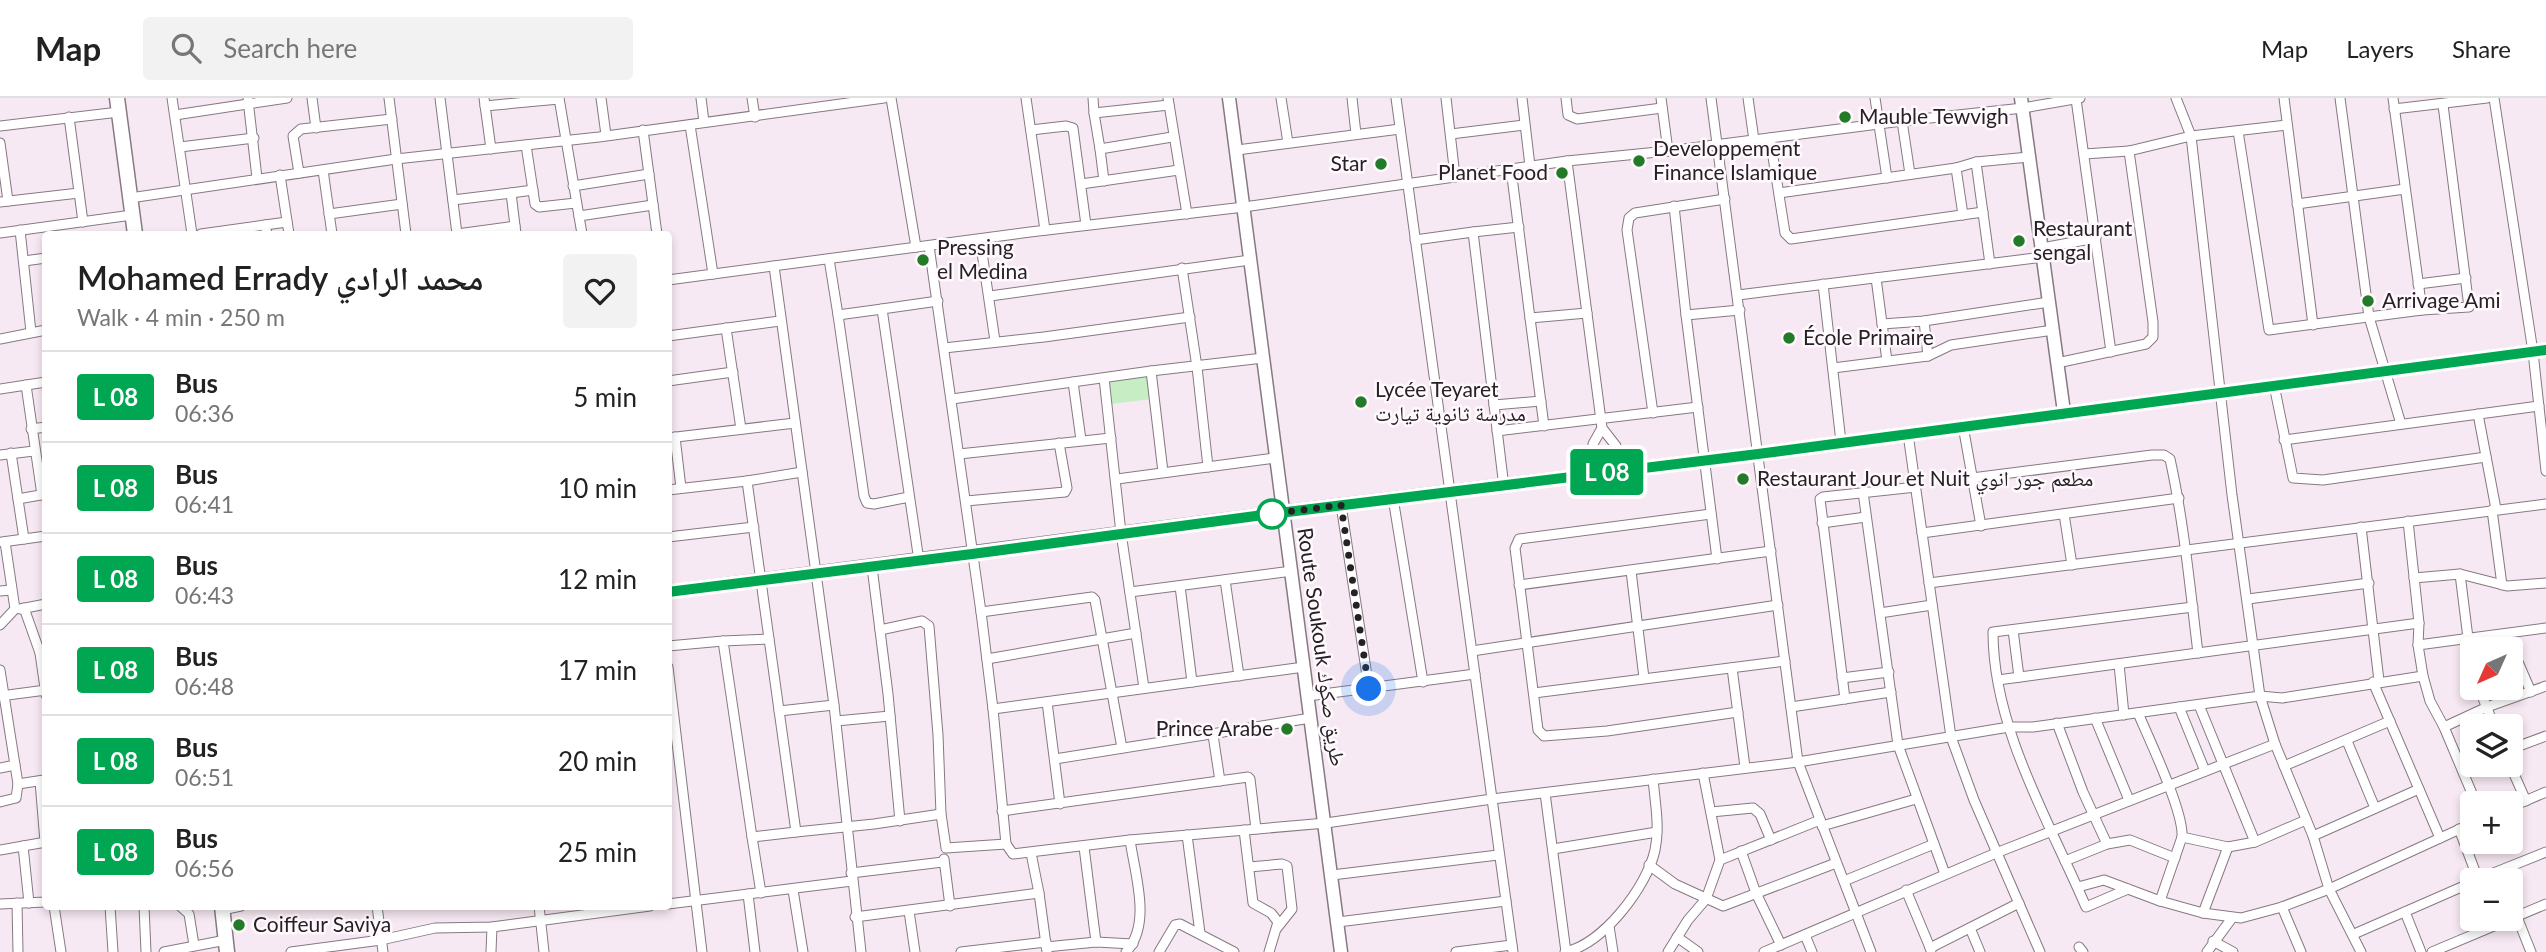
<!DOCTYPE html>
<meta charset="utf-8">
<style>
:root{--surface:#fff;--page:#f2f2f2;--text:#222;--muted:#767676;--line:#e0e0e0}
body{margin:0;font-family:Lato,"Noto Naskh Arabic",sans-serif;background:var(--page);color:var(--text);height:100vh;display:flex;flex-direction:column;font-size:26px;white-space:nowrap}
*{box-sizing:border-box;margin:0}
p{font-size:23px;color:var(--muted)}
.icon{flex:none;width:38px;height:38px;fill:none;stroke:currentColor;stroke-width:2;stroke-linecap:round;stroke-linejoin:round}
.map{position:relative;flex:1;overflow:hidden}
.side{position:absolute;left:42px;top:133px;width:630px;height:679px;display:flex;flex-direction:column;background:var(--surface);border-radius:7px;box-shadow:0 4px 10px #0003}
.side>*{flex:none}
.badge{padding:0 14px;border-radius:5px;font-size:24px;line-height:46px}
.needle{width:46px;rotate:225deg}
.buttons{position:absolute;left:2460px;top:539px;display:grid;gap:14px}
.buttons a{display:grid;place-items:center;width:63px;height:63px;border-radius:7px;background:var(--surface);box-shadow:0 4px 10px #0003;font-size:35px}
.you{position:absolute;width:35px;height:35px;margin:-18px;border:5px solid #fff;border-radius:50%;background:#1a73e8;box-shadow:0 0 0 10px #1a73e833}
.map>.badge{position:absolute;translate:-50% -50%;box-shadow:0 0 0 4px #fff}
.round{display:grid;place-items:center;flex:none;width:74px;height:74px;border-radius:7px;background:var(--page)}
.headline{display:flex;align-items:center;justify-content:space-between;height:119px;padding:0 35px}
h1{font-size:33px;font-weight:600;line-height:52px}
ul{padding:0;list-style:none}
li{display:flex;align-items:center;gap:21px;height:91px;padding:0 35px;border-top:2px solid var(--line)}
li div{flex:1}
li b{display:block;font-size:26px}
li em{font-style:normal}
li .badge{min-width:77px;font-weight:700;text-align:center}
header{display:flex;align-items:center;gap:42px;box-sizing:border-box;height:98px;padding:0 35px;background:var(--surface);border-bottom:2px solid var(--line)}
header strong{font-size:33px}
nav{display:flex;gap:38px;margin-inline-start:auto;font-size:24px}
.search{width:490px;height:63px;background:var(--page);display:flex;align-items:center;gap:18px;box-sizing:border-box;padding:0 24px;border-radius:7px;color:var(--muted);font-size:26px}
.map>svg:first-child{display:block}
.green{fill:#c6edc4}
.lines{fill:none;stroke-linecap:round;stroke-linejoin:round}
.street-casing{stroke:#867982;stroke-width:11}
.secondary-casing{stroke:#867982;stroke-width:15}
.primary-casing{stroke:#867982;stroke-width:17}
.street{stroke:#fff;stroke-width:9}
.secondary{stroke:#fff;stroke-width:12}
.primary{stroke:#fff;stroke-width:14}
.line-casing{stroke:#fff;stroke-width:16}
.line{stroke:#00a651;stroke-width:10}
.walk{stroke:#262125;stroke-width:7;stroke-dasharray:0 12.6}
.poi-dot{fill:#237b29;stroke:#fff9fd;stroke-width:2.5}
.stop-dot{fill:#fff;stroke:#00a651;stroke-width:3.5}
.labels{text-anchor:middle;stroke-width:5;stroke-linejoin:round;paint-order:stroke}
.poi-label{font-size:21px;fill:#262125;stroke:#fff9fd;text-anchor:start}
.street-label{font-size:21px;fill:#262125;stroke:#fff9fd}
</style>
<header>
<strong>Map</strong>
<div class="search"><svg class="icon" aria-label="search" viewBox="0 0 24 24"><circle cx="10" cy="10" r="6"/><path d="M15 15l6 6"/></svg>Search here</div>
<nav><a>Map</a><a>Layers</a><a>Share</a></nav>
</header>
<div class="map">
<svg width="2546" height="854" viewBox="0 0 2546 854">
<rect width="100%" height="100%" fill="#f7e9f3"/>
<path class="green" d="M 1149,276 L 1152,301 L 1110,306 L 1107,282 Z"/>
<g class="lines">
<g class="street-casing">
<g id="street">
<path d="M 172,0 L 192,136"/>
<path d="M 312,0 L 316,30"/>
<path d="M 389,0 L 406,136"/>
<path d="M 440,0 L 457,136"/>
<path d="M 484,0 L 491,51"/>
<path d="M 559,0 L 582,136"/>
<path d="M 601,0 L 606,37"/>
<path d="M 701,0 L 704,24"/>
<path d="M 752,0 L 755,19"/>
<path d="M 891,0 L 916,149"/>
<path d="M 1026,0 L 1045,132"/>
<path d="M 1093,0 L 1094,15 L 1169,7"/>
<path d="M 1168,0 L 1187,116"/>
<path d="M 1281,0 L 1288,45"/>
<path d="M 1352,0 L 1356,36"/>
<path d="M 1396,0 L 1513,854"/>
<path d="M 1446,0 L 1455,78"/>
<path d="M 1522,0 L 1530,68"/>
<path d="M 1566,0 L 1568,17 L 1577,21 L 1662,10"/>
<path d="M 1661,0 L 1668,53"/>
<path d="M 1711,0 L 1798,664 L 1871,854"/>
<path d="M 1748,0 L 1754,42"/>
<path d="M 1875,0 L 1887,80"/>
<path d="M 2284,0 L 2313,227"/>
<path d="M 2340,0 L 2369,219 L 2401,326"/>
<path d="M 2393,0 L 2422,212"/>
<path d="M 2494,0 L 2533,254 L 2546,373"/>
<path d="M 2076,1 L 2111,254"/>
<path d="M 248,2 L 257,80"/>
<path d="M 485,8 L 559,1"/>
<path d="M 2394,11 L 2487,0"/>
<path d="M 1094,15 L 1100,51 L 1172,39"/>
<path d="M 175,17 L 287,0"/>
<path d="M 69,19 L 83,124"/>
<path d="M 1902,23 L 1910,76"/>
<path d="M 690,27 L 713,176"/>
<path d="M 0,28 L 119,14"/>
<path d="M 643,32 L 657,136"/>
<path d="M 1031,32 L 1066,28 L 1073,30 L 1086,127"/>
<path d="M 2238,33 L 2269,232 L 2422,212 L 2469,209 L 2443,7"/>
<path d="M 1451,36 L 1524,27"/>
<path d="M 1770,40 L 1785,135 L 1791,141 L 1983,114"/>
<path d="M 0,45 L 8,103"/>
<path d="M 526,47 L 535,106 L 539,109 L 576,105"/>
<path d="M 180,49 L 254,40"/>
<path d="M 1100,51 L 1104,83"/>
<path d="M 1237,52 L 1400,31"/>
<path d="M 2084,56 L 2129,53 L 2191,38 L 2287,27"/>
<path d="M 1567,63 L 1602,330 L 1616,348 L 1624,371"/>
<path d="M 1976,64 L 1990,166"/>
<path d="M 1956,70 L 1963,117"/>
<path d="M 1511,71 L 1530,220 L 1587,215"/>
<path d="M 323,72 L 332,136"/>
<path d="M 299,75 L 293,38 L 301,31 L 392,21"/>
<path d="M 280,77 L 289,136"/>
<path d="M 1081,86 L 1179,72"/>
<path d="M 573,88 L 649,76"/>
<path d="M 511,95 L 533,92"/>
<path d="M 1779,95 L 1956,70 L 1976,64 L 2029,59"/>
<path d="M 130,100 L 396,61 L 599,39 L 884,0"/>
<path d="M 453,102 L 511,95 L 516,136"/>
<path d="M 0,104 L 79,95"/>
<path d="M 2297,106 L 2405,91"/>
<path d="M 1674,108 L 1686,217 L 1740,212"/>
<path d="M 329,116 L 402,106"/>
<path d="M 579,118 L 653,107"/>
<path d="M 20,132 L 31,234"/>
<path d="M 1473,134 L 1519,129"/>
<path d="M 0,135 L 132,117"/>
<path d="M 201,136 L 265,127"/>
<path d="M 267,136 L 265,127 L 287,124"/>
<path d="M 457,136 L 515,128"/>
<path d="M 980,141 L 995,243"/>
<path d="M 1415,142 L 1473,134 L 1504,389"/>
<path d="M 929,148 L 981,514 L 993,611 L 1006,746 L 1013,756 L 1130,742 L 1326,725 L 1492,701 L 1798,664 L 2009,629 L 2033,629 L 2260,598 L 2232,397 L 2191,38 L 2176,0"/>
<path d="M 2042,150 L 2096,140"/>
<path d="M 829,161 L 838,217"/>
<path d="M 24,163 L 46,160"/>
<path d="M 774,168 L 834,607 L 861,854"/>
<path d="M 1182,170 L 1197,269 L 1208,369"/>
<path d="M 1876,180 L 1887,263"/>
<path d="M 668,182 L 1030,134 L 1244,109 L 1567,63 L 1668,53 L 1902,23 L 2023,10 L 2080,0"/>
<path d="M 1823,186 L 1841,344"/>
<path d="M 2418,186 L 2466,180"/>
<path d="M 1738,197 L 2043,159"/>
<path d="M 990,198 L 1250,162"/>
<path d="M 882,211 L 938,203"/>
<path d="M 1686,217 L 1717,461"/>
<path d="M 1530,220 L 1544,328"/>
<path d="M 1924,223 L 1928,258"/>
<path d="M 1882,226 L 1924,223 L 2049,204"/>
<path d="M 726,230 L 741,331"/>
<path d="M 668,238 L 780,223"/>
<path d="M 0,241 L 46,232"/>
<path d="M 944,250 L 1044,239 L 1190,219"/>
<path d="M 2057,265 L 2146,246 L 2153,239 L 2153,224 L 2129,53"/>
<path d="M 1833,270 L 1928,258 L 1951,247 L 2053,232"/>
<path d="M 1151,273 L 1163,374"/>
<path d="M 1104,280 L 1121,435 L 1144,590"/>
<path d="M 668,283 L 733,274"/>
<path d="M 1073,284 L 1081,342"/>
<path d="M 26,287 L 42,397"/>
<path d="M 2274,287 L 2293,380 L 2323,382 L 2486,359"/>
<path d="M 0,291 L 46,284"/>
<path d="M 952,301 L 1151,273 L 1263,260"/>
<path d="M 1494,307 L 1541,303"/>
<path d="M 1653,315 L 1627,132 L 1629,120 L 1635,115 L 1725,101"/>
<path d="M 2478,316 L 2496,411"/>
<path d="M 1963,328 L 1981,428"/>
<path d="M 31,331 L 46,329"/>
<path d="M 1497,333 L 1698,309"/>
<path d="M 1908,336 L 1951,639 L 1974,702 L 2040,854"/>
<path d="M 675,339 L 681,390"/>
<path d="M 668,340 L 795,325"/>
<path d="M 2284,342 L 2539,308"/>
<path d="M 11,355 L 24,441"/>
<path d="M 959,356 L 1111,340"/>
<path d="M 0,357 L 34,353"/>
<path d="M 1594,375 L 1593,346 L 1602,330"/>
<path d="M 1972,380 L 2152,357 L 2164,357 L 2170,361 C 2184,425 2190,490 2198,555"/>
<path d="M 1117,381 L 1275,360"/>
<path d="M 747,383 L 802,374"/>
<path d="M 668,392 L 747,383 L 796,734 L 874,726 L 941,716 L 946,750 L 1006,746"/>
<path d="M 1863,394 L 1898,647 L 1945,776"/>
<path d="M 909,399 L 874,406 L 867,405 L 864,398 L 838,217 L 882,211 L 919,463"/>
<path d="M 1393,400 L 1423,584"/>
<path d="M 18,401 L 46,396"/>
<path d="M 966,403 L 1065,394 L 1067,390 L 1059,345"/>
<path d="M 1341,407 L 1369,591"/>
<path d="M 2492,412 L 2502,487"/>
<path d="M 1711,416 L 1519,441 L 1515,450 L 1538,632 L 1544,638 L 1607,633 L 1738,614"/>
<path d="M 2064,416 L 2072,467"/>
<path d="M 2408,423 L 2419,525 L 2418,547 L 2423,578 L 2430,603 L 2444,629 L 2476,705"/>
<path d="M 1822,425 L 1866,419"/>
<path d="M 2361,429 L 2379,583"/>
<path d="M 1922,435 L 2179,400"/>
<path d="M 668,439 L 754,429"/>
<path d="M 2,444 L 46,438"/>
<path d="M 872,469 L 888,596 L 900,723"/>
<path d="M 1631,473 L 1644,580"/>
<path d="M 2460,476 L 2468,540"/>
<path d="M 2414,480 L 2460,476 L 2507,488 L 2546,485"/>
<path d="M 1225,482 L 1239,578"/>
<path d="M 1929,485 L 2546,406"/>
<path d="M 1519,487 L 1771,453"/>
<path d="M 1180,488 L 1192,584"/>
<path d="M 0,493 L 11,492"/>
<path d="M 1130,494 L 1292,473"/>
<path d="M 2248,501 L 2369,485"/>
<path d="M 24,510 L 40,555"/>
<path d="M 20,511 L 46,506"/>
<path d="M 981,514 L 1092,499 L 1095,502 L 1122,650"/>
<path d="M 1880,515 L 1932,507"/>
<path d="M 0,527 L 15,511 L 5,444"/>
<path d="M 880,532 L 922,523 L 929,528 L 938,637 L 941,716"/>
<path d="M 2013,532 L 2019,579"/>
<path d="M 2506,536 L 2531,594"/>
<path d="M 2465,540 L 2468,565 L 2473,576"/>
<path d="M 2418,547 L 2546,530"/>
<path d="M 668,548 L 723,543"/>
<path d="M 1472,553 L 1778,507"/>
<path d="M 44,554 L 40,555 L 46,597"/>
<path d="M 987,561 L 1136,535"/>
<path d="M 2119,566 L 2124,617"/>
<path d="M 668,569 L 702,854"/>
<path d="M 1732,570 L 1745,669"/>
<path d="M 0,572 L 18,686 L 16,700 L 0,704"/>
<path d="M 1842,580 L 1889,574"/>
<path d="M 1998,582 L 2419,525"/>
<path d="M 2373,584 L 2440,740"/>
<path d="M 2479,590 L 2494,628"/>
<path d="M 1534,595 L 1785,563"/>
<path d="M 0,598 L 46,592"/>
<path d="M 1308,598 L 1475,576"/>
<path d="M 1845,601 L 1820,401 L 1823,399 L 1916,389"/>
<path d="M 1047,604 L 1060,706"/>
<path d="M 2199,607 L 2255,744 L 2306,722"/>
<path d="M 1791,609 L 1891,594"/>
<path d="M 2179,609 L 2205,673"/>
<path d="M 993,611 L 1304,569"/>
<path d="M 779,613 L 834,607"/>
<path d="M 2138,615 C 2149,641 2184,714 2182,739 L 2228,749 L 2255,744"/>
<path d="M 2095,620 L 2129,702"/>
<path d="M 836,623 L 890,618"/>
<path d="M 2057,625 L 2083,694 L 2107,746"/>
<path d="M 2444,629 L 2487,609 L 2546,588"/>
<path d="M 1213,637 L 1220,683"/>
<path d="M 2347,643 L 2375,710"/>
<path d="M 2511,651 L 2546,638"/>
<path d="M 1055,661 L 1311,620"/>
<path d="M 2510,667 L 2526,703"/>
<path d="M 2284,668 L 2390,623"/>
<path d="M 0,670 L 15,667"/>
<path d="M 40,683 L 45,744"/>
<path d="M 18,686 L 44,682"/>
<path d="M 1545,695 L 1566,854"/>
<path d="M 2511,709 L 2546,694"/>
<path d="M 1002,713 L 1248,679 L 1250,681 L 1256,731"/>
<path d="M 1711,714 L 1753,710 L 1760,716 L 1771,742"/>
<path d="M 1822,728 L 1916,701"/>
<path d="M 2459,731 L 2478,781"/>
<path d="M 1244,732 L 1253,805 L 1271,815 L 1278,824 L 1269,854"/>
<path d="M 1187,737 L 1200,835"/>
<path d="M 2313,738 L 2419,691"/>
<path d="M 752,739 L 723,543 L 769,541"/>
<path d="M 23,748 L 29,805"/>
<path d="M 1084,749 L 1096,844"/>
<path d="M 1553,751 L 1657,734"/>
<path d="M 0,752 L 46,744"/>
<path d="M 1741,753 L 1756,795 L 1781,847"/>
<path d="M 1031,755 L 1039,795 L 1047,854"/>
<path d="M 944,761 L 950,808"/>
<path d="M 1720,762 L 1820,722"/>
<path d="M 2065,763 L 2107,746 L 2130,742 L 2175,760"/>
<path d="M 1649,767 L 1675,786 L 1723,808 L 1836,765"/>
<path d="M 1249,769 L 1282,766 L 1287,768 L 1292,811 L 1277,830"/>
<path d="M 851,775 L 943,764"/>
<path d="M 1332,777 L 1498,757"/>
<path d="M 2476,782 L 2546,754"/>
<path d="M 1844,783 L 1934,746"/>
<path d="M 2078,789 L 2104,782 L 2160,803 L 2203,815 L 2241,820 L 2282,809 L 2329,791 L 2473,725"/>
<path d="M 2128,791 L 2086,809 C 2049,723 1993,630 1993,534 L 2193,509"/>
<path d="M 793,792 L 803,854"/>
<path d="M 1906,792 L 1931,852"/>
<path d="M 761,795 L 752,739 L 796,734"/>
<path d="M 748,796 L 755,854"/>
<path d="M 2160,803 L 2182,739"/>
<path d="M 17,805 L 18,854"/>
<path d="M 0,806 L 46,804"/>
<path d="M 668,806 L 852,783"/>
<path d="M 54,808 L 61,854"/>
<path d="M 110,808 L 113,854"/>
<path d="M 144,808 L 146,854"/>
<path d="M 180,808 L 189,816 L 194,847"/>
<path d="M 377,808 L 383,854"/>
<path d="M 539,808 L 544,854"/>
<path d="M 2282,809 L 2301,854"/>
<path d="M 222,812 L 241,808"/>
<path d="M 909,813 L 915,854"/>
<path d="M 2405,814 L 2421,854"/>
<path d="M 2203,815 L 2228,749"/>
<path d="M 855,819 L 1039,795"/>
<path d="M 2517,819 L 2531,854"/>
<path d="M 1338,824 L 1506,803"/>
<path d="M 1609,828 L 1613,854"/>
<path d="M 1970,830 L 1980,854"/>
<path d="M 2354,836 L 2473,784"/>
<path d="M 1805,837 L 1812,854"/>
<path d="M 1677,839 L 1698,854"/>
<path d="M 2213,843 L 2233,854"/>
<path d="M 1046,849 L 1096,844 L 1133,846"/>
<path d="M 2079,849 L 2083,854"/>
<path d="M 1930,850 L 2019,805"/>
<path d="M 164,854 L 226,842"/>
<path d="M 291,854 L 381,842 L 435,830 L 492,829 L 650,808"/>
<path d="M 491,854 L 492,829"/>
<path d="M 961,854 L 1046,844"/>
<path d="M 1126,854 C 1152,826 1135,777 1130,742"/>
<path d="M 1159,854 L 1175,827 L 1180,826 L 1234,854"/>
<path d="M 1456,854 L 1512,847"/>
<path d="M 1565,854 C 1603,846 1647,789 1655,752 C 1660,729 1655,704 1653,681"/>
<path d="M 1668,854 L 1688,822 L 1706,801 L 1720,762 L 1703,675"/>
<path d="M 1764,854 L 1996,755 L 2275,646"/>
<path d="M 2207,854 L 2232,820"/>
<path d="M 2361,854 L 2329,791 L 2313,738 L 2275,646 L 2260,598 L 2282,600 L 2423,578"/>
<path d="M 2432,854 L 2546,806"/>
</g>
</g>
<g class="secondary-casing">
<g id="secondary">
<path d="M 1229,0 L 1341,854"/>
<path d="M 2021,0 L 2064,314"/>
<path d="M 668,494 L 1284,414 L 1758,356 L 2546,252"/>
</g>
</g>
<g class="primary-casing">
<g id="primary">
<path d="M 117,0 L 135,136"/>
<path d="M 222,808 L 227,854"/>
</g>
</g>
<use href="#street" class="street"/>
<use href="#secondary" class="secondary"/>
<use href="#primary" class="primary"/>
</g>
<g class="lines">
<g class="line-casing">
<path id="line" d="M 668,494 L 972,456 L 1263,417 L 1758,356 L 2546,252"/>
</g>
<use href="#line" class="line"/>
<path class="walk" d="M 1272,416 L 1263,417 L 1341,407 L 1369,591"/>
</g>
<g class="poi-dot">
<circle cx="1845" cy="19" r="7"/>
<circle cx="1639" cy="63" r="7"/>
<circle cx="1381" cy="66" r="7"/>
<circle cx="1562" cy="75" r="7"/>
<circle cx="2019" cy="143" r="7"/>
<circle cx="923" cy="162" r="7"/>
<circle cx="2368" cy="203" r="7"/>
<circle cx="1789" cy="240" r="7"/>
<circle cx="1361" cy="304" r="7"/>
<circle cx="1743" cy="381" r="7"/>
<circle cx="1287" cy="631" r="7"/>
<circle cx="239" cy="827" r="7"/>
</g>
<circle class="stop-dot" cx="1272" cy="416" r="14"/>
<g class="labels">
<g class="poi-label">
<text x="1859" y="26">Mauble Tewvigh</text>
<text x="1653" y="58">Developpement<tspan x="1653" dy="24">Finance Islamique</tspan></text>
<text x="1367" y="73" text-anchor="end">Star</text>
<text x="1548" y="82" text-anchor="end">Planet Food</text>
<text x="2033" y="138">Restaurant<tspan x="2033" dy="24">sengal</tspan></text>
<text x="937" y="157">Pressing<tspan x="937" dy="24">el Medina</tspan></text>
<text x="2382" y="210">Arrivage Ami</text>
<text x="1803" y="247">École Primaire</text>
<text x="1375" y="299">Lycée Teyaret<tspan x="1375" dy="24">مدرسة ثانوية تيارت</tspan></text>
<text x="1757" y="388">Restaurant Jour et Nuit مطعم جور انوي</text>
<text x="1273" y="638" text-anchor="end">Prince Arabe</text>
<text x="253" y="834">Coiffeur Saviya</text>
</g>
<g class="street-label">
<text transform="translate(1321 549) rotate(82)" y="7">Route Soukouk طريق صكوك</text>
</g>
</g>
</svg>
<div class="buttons">
<a><svg class="needle" viewBox="-14 -14 28 28"><path d="M0-13l5 13h-10z" fill="#e53935"/><path d="M0 13l5-13h-10z" fill="#767676"/></svg></a>
<a><svg class="icon" aria-label="layers" viewBox="0 0 24 24"><path d="M12 4l9 5-9 5-9-5zM3 14l9 5 9-5"/></svg></a>
<a>+</a>
<a>−</a>
</div>
<div class="you" style="left:1369px;top:591px"></div>
<b class="badge" style="left:1607px;top:374px;background:#00a651;color:#fff">L 08</b>
<section class="side">
<div class="headline"><div><h1>Mohamed Errady محمد الرادي</h1><p>Walk · 4 min · 250 m</p></div><a class="round"><svg class="icon" aria-label="heart" viewBox="0 0 24 24"><path d="M12 20l-8-8c-3-5 5-10 8-4 3-6 11-1 8 4z"/></svg></a></div>
<ul>
<li><span class="badge" style="background:#00a651;color:#fff">L 08</span><div><b>Bus</b><p>06:36</p></div><em>5 min</em></li>
<li><span class="badge" style="background:#00a651;color:#fff">L 08</span><div><b>Bus</b><p>06:41</p></div><em>10 min</em></li>
<li><span class="badge" style="background:#00a651;color:#fff">L 08</span><div><b>Bus</b><p>06:43</p></div><em>12 min</em></li>
<li><span class="badge" style="background:#00a651;color:#fff">L 08</span><div><b>Bus</b><p>06:48</p></div><em>17 min</em></li>
<li><span class="badge" style="background:#00a651;color:#fff">L 08</span><div><b>Bus</b><p>06:51</p></div><em>20 min</em></li>
<li><span class="badge" style="background:#00a651;color:#fff">L 08</span><div><b>Bus</b><p>06:56</p></div><em>25 min</em></li>
</ul>
</section>
</div>
